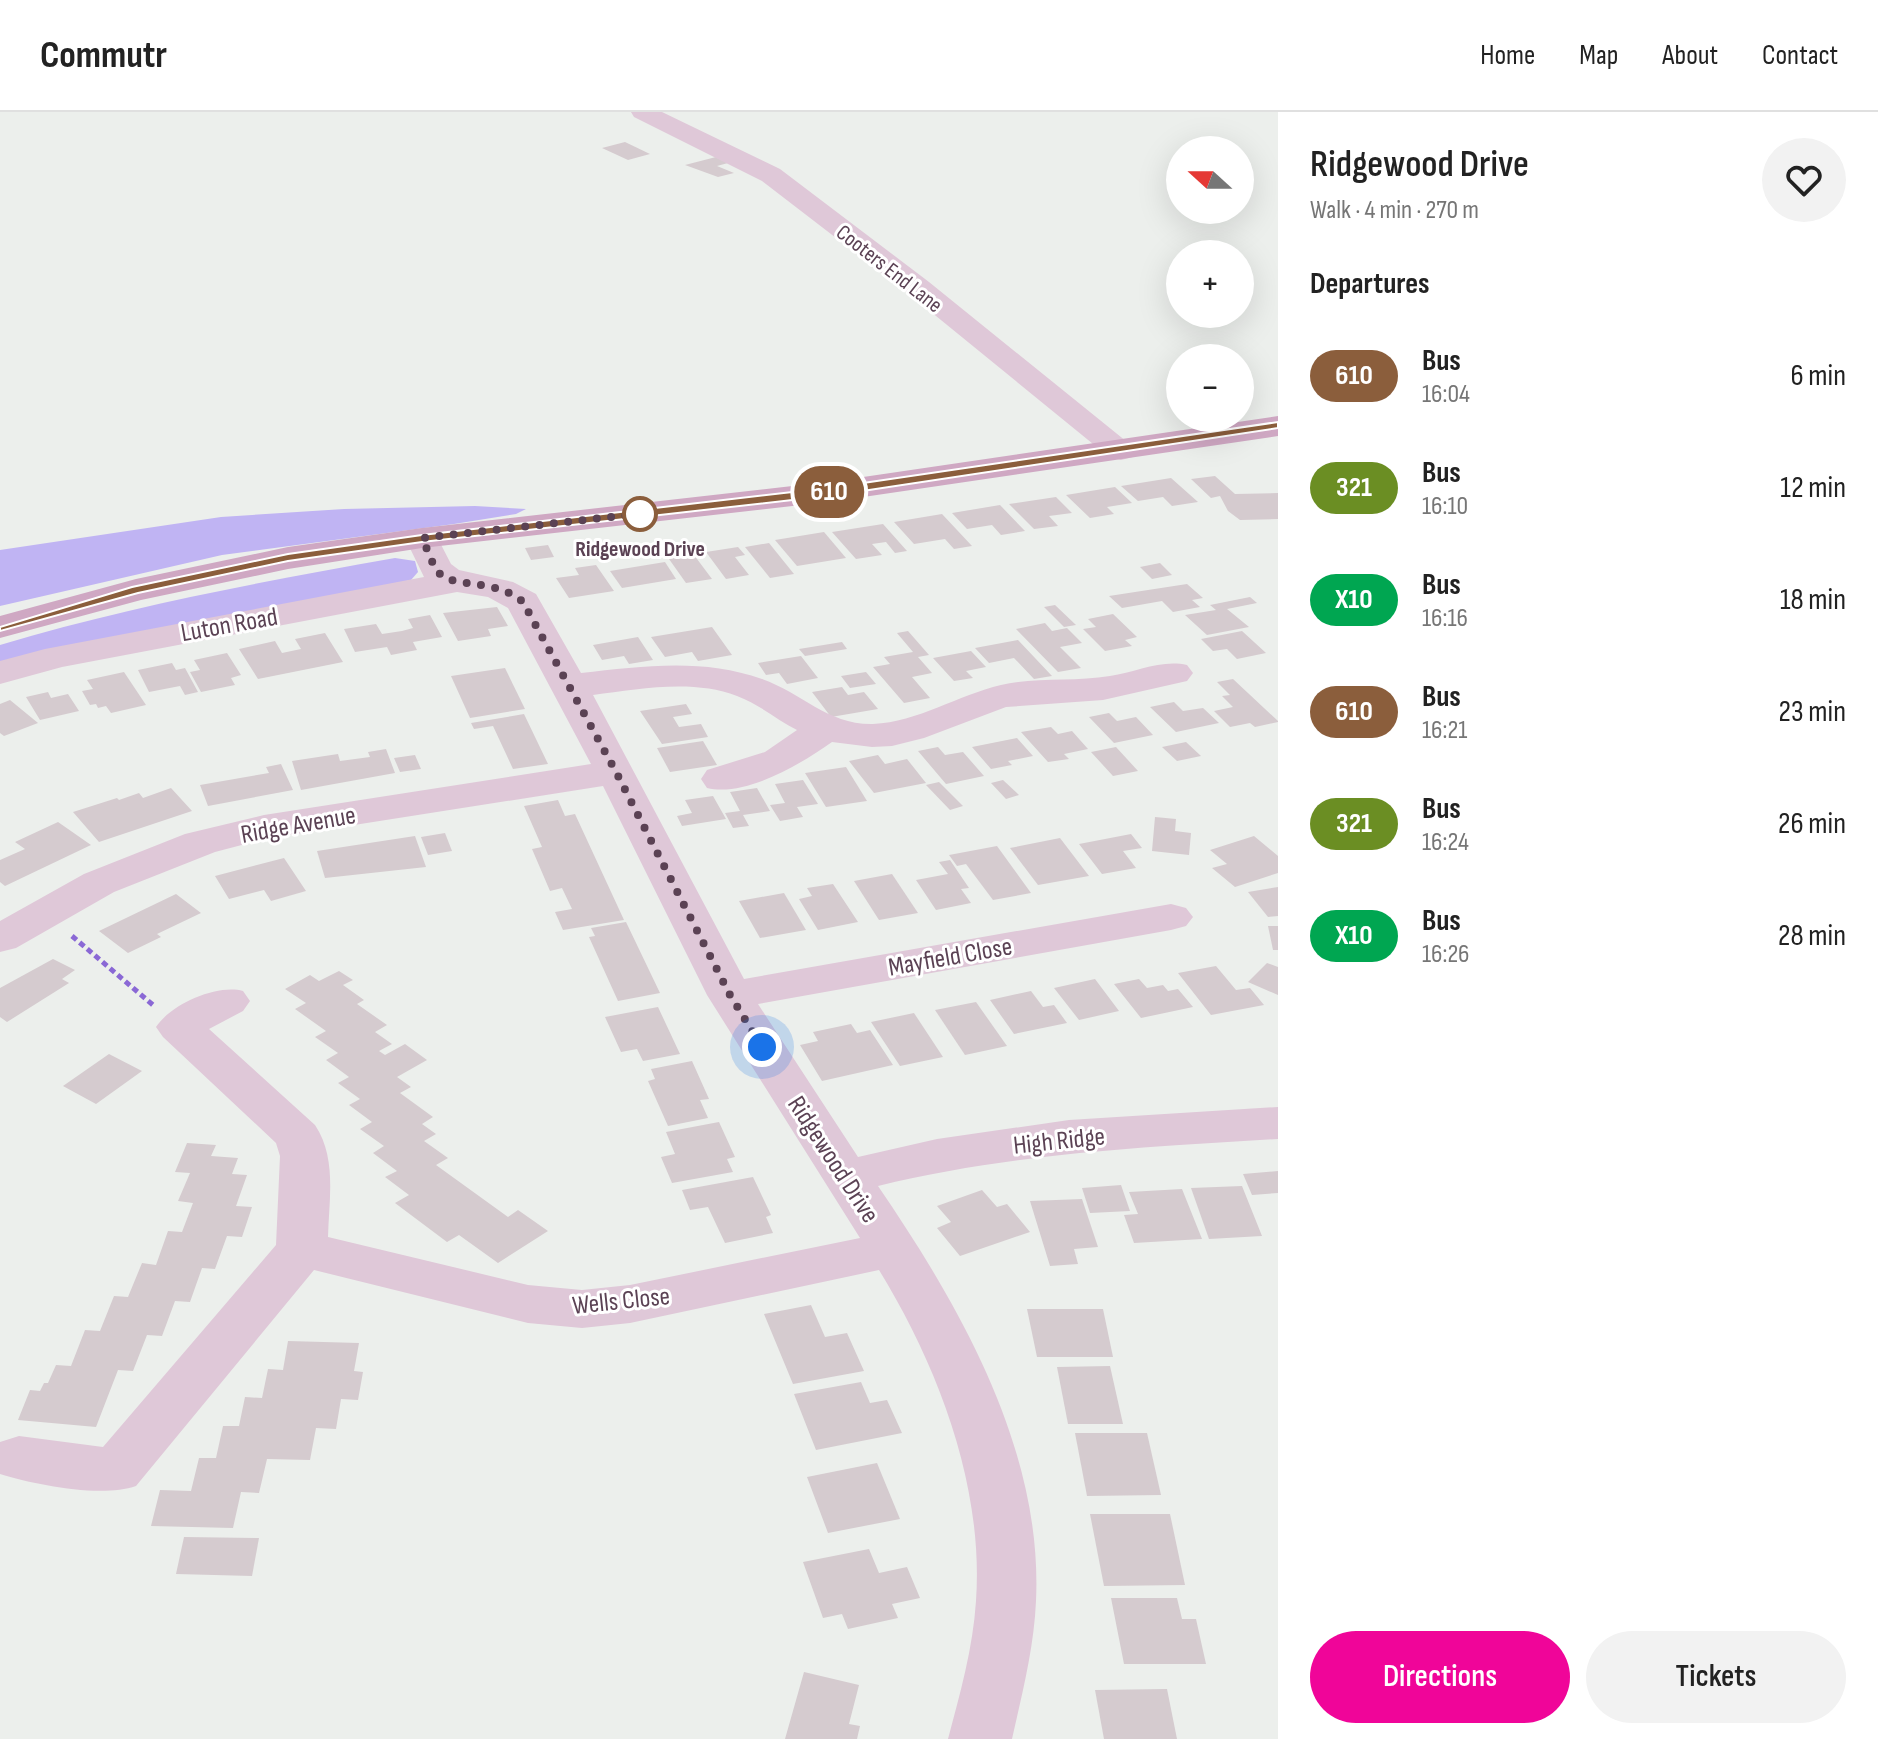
<!DOCTYPE html>
<meta charset="utf-8">
<style>
:root{--surface:#fff;--page:#f2f2f2;--text:#222;--muted:#767676;--line:#e0e0e0;--accent:#f00599}
body{margin:0;font-family:"Sofia Sans Condensed",sans-serif;background:var(--page);color:var(--text);height:100vh;display:flex;flex-direction:column;font-size:30px;white-space:nowrap}
*{box-sizing:border-box;margin:0}
p{font-size:26px;color:var(--muted)}
.icon{flex:none;width:44px;height:44px;fill:none;stroke:currentColor;stroke-width:2;stroke-linecap:round;stroke-linejoin:round}
.map{position:relative;flex:1;overflow:hidden}
.details{display:flex;flex-direction:column;background:var(--surface);width:600px}
.details>*{flex:none}
.badge{padding:0 16px;border-radius:26px;font-size:28px;line-height:52px}
.needle{width:52px;rotate:291deg}
.tools{position:absolute;left:1166px;top:24px;display:grid;gap:16px}
.tools a{display:grid;place-items:center;width:88px;height:88px;border-radius:50%;background:var(--surface);box-shadow:0 8px 32px #0002;font-size:40px}
.you{position:absolute;width:40px;height:40px;margin:-20px;border:6px solid #fff;border-radius:50%;background:#1a73e8;box-shadow:0 0 0 12px #1a73e833}
.map>.badge{position:absolute;translate:-50% -50%;box-shadow:0 0 0 4px #fff}
h2{padding:0 32px;font-size:30px;line-height:72px}
.round{display:grid;place-items:center;flex:none;width:84px;height:84px;border-radius:42px;background:var(--page)}
.overview{display:flex;align-items:center;justify-content:space-between;height:136px;padding:0 32px}
h1{font-size:38px;font-weight:600;line-height:60px}
.action{display:flex;gap:16px;margin-top:auto;padding:16px 32px}
.action a{flex:1;height:92px;border-radius:48px;background:var(--accent);color:#fff;font-size:32px;font-weight:600;line-height:92px;text-align:center}
.action a+a{background:var(--page);color:var(--text)}
ul{padding:0;list-style:none}
li{display:flex;align-items:center;gap:24px;height:112px;padding:0 32px}
li div{flex:1}
li b{display:block;font-size:30px}
li em{font-style:normal}
li .badge{min-width:88px;font-weight:700;text-align:center}
header{display:flex;align-items:center;gap:48px;box-sizing:border-box;height:112px;padding:0 40px;background:var(--surface);border-bottom:2px solid var(--line)}
header strong{font-size:38px}
nav{display:flex;gap:44px;margin-inline-start:auto;font-size:28px}
main{display:flex;flex:1;min-height:0}
.map>svg:first-child{display:block}
.green{fill:#c0b4f3}
.building{fill:#d5cbcf}
.lines{fill:none;stroke-linecap:round;stroke-linejoin:round}
.path{stroke:#8a68d5;stroke-width:5;stroke-dasharray:6 4;stroke-linecap:butt}
.minor{fill:#dfc8d8;fill-rule:evenodd}
.major{fill:#cfa8c3;fill-rule:evenodd}
.line{fill:#8b5e3c;stroke:#fff;stroke-width:2}
.walk{stroke:#5b4254;stroke-width:8;stroke-dasharray:0 14.4}
.stop-dot{fill:#fff;stroke:#8b5e3c;stroke-width:4}
.labels{text-anchor:middle;stroke-width:6;stroke-linejoin:round;paint-order:stroke}
.far-street-label{font-size:22px;fill:#5b4254;stroke:#fff}
.far-stop-label{font-size:22px;font-weight:bold;fill:#5b4254;stroke:#fff}
.street-label{font-size:26px;fill:#5b4254;stroke:#fff}
</style>
<header>
<strong>Commutr</strong>
<nav><a>Home</a><a>Map</a><a>About</a><a>Contact</a></nav>
</header>
<main>
<div class="map">
<svg width="1278" height="1627" viewBox="0 0 1278 1627">
<rect width="100%" height="100%" fill="#ecefec"/>
<g class="green">
<path d="M 475,394 L 526,397 L 516,402 L 454,412 L 222,443 L 0,494 L 0,438 L 221,405 L 344,397 Z"/>
<path d="M 395,446 L 415,449 L 418,460 L 411,468 L 0,557 L 0,533 C 130,494 261,470 395,446 Z"/>
</g>
<g class="building">
<path d="M 625,30 L 650,42 L 628,48 L 602,36 Z"/>
<path d="M 716,45 L 728,51 L 717,54 L 734,61 L 718,65 L 685,53 Z"/>
<path d="M 1215,364 L 1235,382 L 1278,381 L 1278,407 L 1240,408 L 1228,399 L 1220,384 L 1211,386 L 1191,367 Z"/>
<path d="M 1171,366 L 1198,390 L 1172,394 L 1163,385 L 1138,389 L 1121,374 Z"/>
<path d="M 1115,375 L 1132,391 L 1107,395 L 1114,402 L 1090,406 L 1066,383 Z"/>
<path d="M 1056,385 L 1072,401 L 1049,404 L 1058,414 L 1034,417 L 1009,392 Z"/>
<path d="M 1000,393 L 1025,419 L 1001,423 L 992,413 L 967,417 L 952,401 Z"/>
<path d="M 942,402 L 972,434 L 954,437 L 945,427 L 914,432 L 894,410 Z"/>
<path d="M 883,412 L 907,439 L 895,441 L 886,430 L 872,432 L 882,443 L 856,447 L 832,420 Z"/>
<path d="M 824,420 L 846,446 L 797,454 L 775,428 Z"/>
<path d="M 769,431 L 794,462 L 770,466 L 745,435 Z"/>
<path d="M 548,433 L 554,445 L 531,448 L 525,436 Z"/>
<path d="M 738,435 L 745,443 L 735,445 L 749,463 L 726,467 L 706,440 Z"/>
<path d="M 694,443 L 712,467 L 686,471 L 669,447 Z"/>
<path d="M 665,450 L 676,467 L 622,476 L 610,459 Z"/>
<path d="M 1160,451 L 1172,463 L 1152,467 L 1140,455 Z"/>
<path d="M 596,453 L 614,479 L 569,486 L 556,466 L 579,463 L 575,456 Z"/>
<path d="M 1187,472 L 1203,486 L 1192,488 L 1200,495 L 1173,500 L 1162,489 L 1122,496 L 1109,484 Z"/>
<path d="M 1250,485 L 1257,491 L 1227,497 L 1249,515 L 1207,523 L 1185,503 L 1216,498 L 1210,493 Z"/>
<path d="M 1055,493 L 1076,513 L 1064,515 L 1044,495 Z"/>
<path d="M 497,495 L 508,514 L 488,517 L 491,524 L 458,529 L 443,501 Z"/>
<path d="M 1113,502 L 1137,525 L 1125,528 L 1132,534 L 1105,539 L 1083,517 L 1096,515 L 1088,507 Z"/>
<path d="M 430,503 L 442,525 L 413,530 L 417,538 L 391,543 L 387,535 L 355,540 L 344,517 L 376,512 L 382,522 L 402,519 L 413,516 L 408,507 Z"/>
<path d="M 1045,511 L 1052,519 L 1067,516 L 1082,531 L 1060,535 L 1081,556 L 1058,560 L 1016,517 Z"/>
<path d="M 712,515 L 732,543 L 698,549 L 692,540 L 665,545 L 651,525 Z"/>
<path d="M 908,519 L 929,543 L 918,545 L 932,561 L 912,565 L 930,586 L 904,591 L 873,555 L 890,552 L 884,545 L 913,540 L 897,521 Z"/>
<path d="M 1242,519 L 1266,541 L 1237,547 L 1227,537 L 1213,539 L 1201,527 Z"/>
<path d="M 325,521 L 343,550 L 258,567 L 239,537 L 275,529 L 282,541 L 301,537 L 295,527 Z"/>
<path d="M 638,525 L 653,548 L 629,552 L 624,544 L 602,548 L 593,533 Z"/>
<path d="M 1018,528 L 1052,564 L 1034,567 L 1014,546 L 989,551 L 975,536 Z"/>
<path d="M 842,530 L 847,537 L 805,544 L 799,537 Z"/>
<path d="M 971,539 L 986,555 L 966,559 L 973,566 L 954,569 L 933,546 Z"/>
<path d="M 227,541 L 241,563 L 231,566 L 235,573 L 201,580 L 190,560 L 200,558 L 194,548 Z"/>
<path d="M 801,544 L 818,566 L 787,572 L 779,561 L 766,563 L 758,551 Z"/>
<path d="M 172,551 L 176,558 L 185,556 L 198,580 L 185,583 L 180,574 L 149,580 L 138,558 Z"/>
<path d="M 505,556 L 525,597 L 470,606 L 451,564 Z"/>
<path d="M 124,560 L 146,593 L 111,601 L 106,594 L 98,596 L 96,592 L 90,593 L 82,579 L 93,577 L 87,568 Z"/>
<path d="M 866,560 L 876,572 L 850,576 L 841,564 Z"/>
<path d="M 1233,567 L 1278,609 L 1278,610 L 1255,615 L 1250,611 L 1230,615 L 1214,599 L 1233,595 L 1222,584 L 1230,583 L 1217,570 Z"/>
<path d="M 842,575 L 848,583 L 864,580 L 878,597 L 831,605 L 812,580 Z"/>
<path d="M 48,580 L 51,586 L 68,582 L 79,599 L 40,608 L 26,585 Z"/>
<path d="M 10,588 L 38,611 L 4,624 L 0,621 L 0,592 Z"/>
<path d="M 1174,590 L 1183,599 L 1203,596 L 1219,611 L 1176,620 L 1150,595 Z"/>
<path d="M 686,592 L 692,602 L 673,605 L 679,615 L 701,612 L 708,625 L 662,632 L 640,599 Z"/>
<path d="M 1109,601 L 1117,609 L 1136,605 L 1153,623 L 1114,631 L 1089,605 Z"/>
<path d="M 524,602 L 548,652 L 513,657 L 493,614 L 474,617 L 471,611 Z"/>
<path d="M 1051,615 L 1058,622 L 1072,619 L 1088,637 L 1064,642 L 1069,647 L 1048,650 L 1021,620 Z"/>
<path d="M 1017,626 L 1033,644 L 1008,649 L 1012,653 L 991,657 L 972,635 Z"/>
<path d="M 703,629 L 717,653 L 670,660 L 657,636 Z"/>
<path d="M 1186,630 L 1201,644 L 1177,649 L 1162,635 Z"/>
<path d="M 938,635 L 945,643 L 963,640 L 984,664 L 946,672 L 918,639 Z"/>
<path d="M 1116,635 L 1138,659 L 1113,664 L 1091,640 Z"/>
<path d="M 386,637 L 395,661 L 301,678 L 292,649 L 338,642 L 340,649 L 370,645 L 368,640 Z"/>
<path d="M 415,643 L 421,657 L 400,660 L 394,646 Z"/>
<path d="M 878,643 L 885,652 L 907,647 L 926,671 L 874,681 L 849,649 Z"/>
<path d="M 281,652 L 293,678 L 208,694 L 200,673 L 269,661 L 266,655 Z"/>
<path d="M 846,655 L 867,689 L 826,695 L 805,661 Z"/>
<path d="M 803,668 L 818,692 L 797,695 L 803,705 L 780,709 L 770,693 L 785,691 L 775,672 Z"/>
<path d="M 1003,668 L 1019,683 L 1006,687 L 991,671 Z"/>
<path d="M 939,670 L 963,694 L 950,698 L 926,673 Z"/>
<path d="M 171,676 L 192,699 L 99,730 L 73,700 L 117,686 L 119,688 L 139,681 L 143,686 Z"/>
<path d="M 757,676 L 770,699 L 743,703 L 749,714 L 733,716 L 725,701 L 740,699 L 730,680 Z"/>
<path d="M 713,684 L 726,707 L 682,714 L 677,704 L 692,701 L 685,688 Z"/>
<path d="M 558,688 L 565,704 L 575,702 L 624,808 L 563,818 L 555,800 L 572,797 L 562,776 L 550,779 L 532,737 L 542,735 L 524,694 Z"/>
<path d="M 1155,705 L 1176,707 L 1175,719 L 1191,721 L 1189,743 L 1152,739 Z"/>
<path d="M 58,710 L 91,733 L 5,774 L 0,770 L 0,748 L 25,737 L 15,730 Z"/>
<path d="M 445,721 L 452,739 L 428,743 L 421,725 Z"/>
<path d="M 1131,722 L 1142,736 L 1123,739 L 1136,756 L 1102,762 L 1079,732 Z"/>
<path d="M 415,724 L 426,755 L 325,766 L 317,739 Z"/>
<path d="M 1254,724 L 1278,744 L 1278,761 L 1235,775 L 1212,756 L 1227,752 L 1210,738 Z"/>
<path d="M 1060,726 L 1089,764 L 1038,773 L 1010,736 Z"/>
<path d="M 997,734 L 1031,781 L 993,788 L 966,752 L 957,754 L 949,743 Z"/>
<path d="M 284,746 L 306,779 L 271,789 L 264,778 L 229,787 L 215,764 Z"/>
<path d="M 950,748 L 969,776 L 961,777 L 971,791 L 936,798 L 916,768 L 948,762 L 939,750 Z"/>
<path d="M 892,762 L 918,801 L 879,808 L 854,769 Z"/>
<path d="M 833,772 L 858,810 L 818,818 L 799,787 L 812,784 L 807,776 Z"/>
<path d="M 1278,775 L 1278,804 L 1268,805 L 1248,780 Z"/>
<path d="M 784,781 L 806,818 L 760,826 L 739,789 Z"/>
<path d="M 176,782 L 201,801 L 157,822 L 161,825 L 128,841 L 99,819 Z"/>
<path d="M 626,810 L 660,881 L 618,889 L 589,825 L 595,824 L 591,816 Z"/>
<path d="M 1268,814 L 1278,814 L 1278,838 L 1273,838 Z"/>
<path d="M 53,847 L 75,858 L 62,867 L 69,871 L 7,910 L 0,905 L 0,876 Z"/>
<path d="M 1267,851 L 1278,855 L 1278,883 L 1248,870 Z"/>
<path d="M 1216,854 L 1236,878 L 1250,876 L 1264,893 L 1211,903 L 1178,861 Z"/>
<path d="M 339,859 L 353,868 L 343,873 L 364,888 L 357,892 L 387,913 L 375,920 L 392,932 L 379,939 L 385,943 L 405,932 L 427,948 L 397,965 L 411,975 L 400,981 L 433,1005 L 422,1012 L 436,1022 L 424,1029 L 448,1046 L 436,1053 L 508,1105 L 518,1098 L 548,1119 L 498,1151 L 459,1123 L 447,1130 L 395,1091 L 409,1083 L 385,1065 L 397,1059 L 373,1041 L 384,1034 L 360,1017 L 372,1010 L 349,993 L 360,987 L 338,971 L 349,965 L 326,948 L 338,941 L 315,925 L 326,919 L 295,897 L 306,891 L 285,877 L 310,863 L 319,869 Z"/>
<path d="M 1095,867 L 1119,899 L 1079,908 L 1054,876 Z"/>
<path d="M 1139,867 L 1147,876 L 1163,873 L 1168,879 L 1178,877 L 1193,895 L 1141,906 L 1114,872 Z"/>
<path d="M 1031,879 L 1043,895 L 1054,893 L 1067,911 L 1014,922 L 990,888 Z"/>
<path d="M 976,890 L 1007,934 L 965,943 L 935,898 Z"/>
<path d="M 658,895 L 680,942 L 643,949 L 637,937 L 621,940 L 605,905 Z"/>
<path d="M 914,901 L 943,945 L 900,954 L 871,910 Z"/>
<path d="M 851,912 L 857,921 L 870,918 L 893,953 L 822,969 L 800,933 L 818,929 L 813,920 Z"/>
<path d="M 109,942 L 142,959 L 96,992 L 63,974 Z"/>
<path d="M 692,949 L 709,987 L 700,988 L 708,1006 L 668,1014 L 648,969 L 655,967 L 651,957 Z"/>
<path d="M 719,1010 L 735,1045 L 727,1047 L 733,1060 L 672,1071 L 661,1045 L 675,1042 L 666,1020 Z"/>
<path d="M 187,1031 L 216,1033 L 211,1044 L 238,1046 L 232,1062 L 247,1063 L 236,1094 L 252,1095 L 242,1125 L 227,1124 L 215,1157 L 202,1156 L 190,1190 L 175,1189 L 162,1224 L 147,1223 L 133,1259 L 118,1258 L 96,1315 L 18,1308 L 30,1278 L 40,1279 L 44,1271 L 48,1271 L 56,1253 L 71,1254 L 85,1218 L 100,1219 L 114,1184 L 128,1185 L 142,1151 L 156,1153 L 168,1119 L 182,1120 L 193,1091 L 178,1089 L 190,1061 L 175,1060 Z"/>
<path d="M 1278,1059 L 1278,1081 L 1252,1083 L 1243,1062 Z"/>
<path d="M 753,1065 L 771,1103 L 766,1105 L 773,1121 L 725,1131 L 708,1095 L 690,1098 L 682,1078 Z"/>
<path d="M 1121,1073 L 1130,1099 L 1090,1101 L 1082,1076 Z"/>
<path d="M 1242,1074 L 1262,1124 L 1209,1127 L 1191,1076 Z"/>
<path d="M 1182,1077 L 1202,1127 L 1134,1131 L 1124,1103 L 1138,1102 L 1129,1080 Z"/>
<path d="M 982,1078 L 997,1095 L 1007,1092 L 1030,1120 L 960,1144 L 937,1116 L 951,1110 L 937,1094 Z"/>
<path d="M 1082,1087 L 1098,1135 L 1074,1137 L 1078,1152 L 1050,1154 L 1030,1089 Z"/>
<path d="M 811,1193 L 825,1225 L 847,1221 L 864,1259 L 793,1272 L 764,1202 Z"/>
<path d="M 1027,1197 L 1103,1197 L 1113,1245 L 1037,1245 Z"/>
<path d="M 288,1229 L 359,1231 L 354,1259 L 363,1260 L 358,1288 L 341,1287 L 336,1317 L 316,1316 L 310,1348 L 267,1347 L 259,1381 L 241,1380 L 233,1416 L 151,1414 L 160,1378 L 191,1379 L 199,1346 L 216,1346 L 223,1314 L 239,1314 L 245,1285 L 262,1286 L 268,1257 L 283,1258 Z"/>
<path d="M 1110,1254 L 1123,1312 L 1068,1312 L 1057,1255 Z"/>
<path d="M 861,1270 L 870,1291 L 887,1288 L 902,1321 L 816,1338 L 794,1282 Z"/>
<path d="M 1075,1321 L 1147,1321 L 1161,1383 L 1087,1384 Z"/>
<path d="M 877,1351 L 900,1407 L 828,1421 L 807,1365 Z"/>
<path d="M 1090,1402 L 1170,1402 L 1185,1473 L 1104,1474 Z"/>
<path d="M 184,1425 L 259,1426 L 252,1464 L 176,1462 Z"/>
<path d="M 869,1437 L 879,1461 L 907,1455 L 920,1486 L 892,1492 L 898,1506 L 848,1517 L 842,1502 L 823,1506 L 803,1450 Z"/>
<path d="M 1111,1486 L 1177,1486 L 1182,1507 L 1196,1507 L 1206,1552 L 1124,1552 Z"/>
<path d="M 804,1560 L 859,1573 L 849,1612 L 860,1614 L 857,1627 L 785,1627 Z"/>
<path d="M 1167,1577 L 1177,1627 L 1104,1627 L 1095,1578 Z"/>
</g>
<g class="lines">
<path class="path" d="M 72,824 L 153,893"/>
<g class="minor">
<path d="M 631,0 L 662,0 L 780,57 L 929,170 L 1137,338 L 1133,345 L 1121,348 L 1109,345 L 909,182 L 762,69 L 634,5 Z"/>
<path d="M 422,416 L 434,419 L 451,452 L 459,458 L 513,470 L 536,482 L 581,561 C 643,554 703,546 762,567 C 802,581 828,613 873,612 C 918,610 958,583 1001,573 C 1037,565 1074,570 1110,564 C 1136,560 1162,547 1187,553 L 1193,561 L 1187,569 L 1103,588 L 1006,595 L 924,626 L 892,634 L 872,635 L 832,630 C 801,652 746,685 707,676 L 701,667 L 707,658 L 765,640 L 797,618 C 777,608 759,592 737,584 C 693,567 639,577 593,583 L 744,867 L 1171,792 L 1186,796 L 1193,805 L 1186,814 L 1171,818 L 758,892 L 858,1045 L 937,1027 L 1069,1008 L 1278,995 L 1278,1027 C 1143,1035 1010,1042 878,1074 C 960,1194 1043,1338 1036,1489 C 1034,1536 1022,1582 1012,1627 L 948,1627 C 960,1582 973,1536 976,1489 C 984,1374 938,1254 879,1158 L 630,1211 L 582,1216 L 528,1211 L 314,1158 L 136,1374 C 101,1386 36,1373 0,1362 L 0,1330 L 19,1324 L 103,1335 L 276,1133 L 280,1044 L 276,1031 L 163,925 L 156,915 C 171,892 217,872 243,879 L 250,889 L 243,899 L 209,917 L 315,1013 C 337,1046 329,1087 328,1125 L 528,1173 L 582,1178 L 630,1173 L 860,1126 L 707,883 L 603,674 L 265,727 L 215,740 L 114,780 L 16,836 L 0,840 L 0,809 L 84,762 L 185,722 L 264,703 L 591,652 L 508,496 L 488,485 L 457,480 L 62,555 L 0,572 L 0,549 L 45,537 L 424,465 L 405,426 L 410,419 Z"/>
</g>
<path class="major" d="M 1278,304 L 1278,324 L 836,389 L 422,436 L 288,457 L 141,488 L 0,526 L 0,504 L 136,467 L 288,435 L 422,416 L 836,369 Z"/>
</g>
<path class="line" d="M 1278,310 L 1278,316 L 836,383 L 422,430 L 288,449 L 138,481 L 0,519 L 0,515 L 132,475 L 288,442 L 422,423 L 836,375 Z"/>
<g class="lines">
<path class="walk" d="M 640,402 L 647,401 L 422,426 C 427,436 432,453 439,461 C 455,477 496,466 523,490 L 616,660 L 730,883 L 762,935"/>
</g>
<circle class="stop-dot" cx="640" cy="402" r="16"/>
<g class="labels">
<g class="far-street-label">
<text transform="translate(890 156) rotate(38)" y="8">Cooters End Lane</text>
</g>
<g class="far-stop-label">
<text x="640" y="444">Ridgewood Drive</text>
</g>
<g class="street-label">
<text transform="translate(229 512) rotate(-10)" y="9">Luton Road</text>
<text transform="translate(298 712) rotate(-10)" y="9">Ridge Avenue</text>
<text transform="translate(950 844) rotate(-10)" y="9">Mayfield Close</text>
<text transform="translate(1059 1028) rotate(-6)" y="9">High Ridge</text>
<text transform="translate(834 1047) rotate(57)" y="9">Ridgewood Drive</text>
<text transform="translate(621 1188) rotate(-6)" y="9">Wells Close</text>
</g>
</g>
</svg>
<div class="tools">
<a><svg class="needle" viewBox="-14 -14 28 28"><path d="M0-13l5 13h-10z" fill="#e53935"/><path d="M0 13l5-13h-10z" fill="#767676"/></svg></a>
<a>+</a>
<a>−</a>
</div>
<div class="you" style="left:762px;top:935px"></div>
<b class="badge" style="left:829px;top:380px;background:#8b5e3c;color:#fff">610</b>
</div>
<section class="details">
<div class="overview"><div><h1>Ridgewood Drive</h1><p>Walk · 4 min · 270 m</p></div><a class="round"><svg class="icon" aria-label="heart" viewBox="0 0 24 24"><path d="M12 20l-8-8c-3-5 5-10 8-4 3-6 11-1 8 4z"/></svg></a></div>
<h2>Departures</h2>
<ul>
<li><span class="badge" style="background:#8b5e3c;color:#fff">610</span><div><b>Bus</b><p>16:04</p></div><em>6 min</em></li>
<li><span class="badge" style="background:#6b8e23;color:#fff">321</span><div><b>Bus</b><p>16:10</p></div><em>12 min</em></li>
<li><span class="badge" style="background:#00a651;color:#fff">X10</span><div><b>Bus</b><p>16:16</p></div><em>18 min</em></li>
<li><span class="badge" style="background:#8b5e3c;color:#fff">610</span><div><b>Bus</b><p>16:21</p></div><em>23 min</em></li>
<li><span class="badge" style="background:#6b8e23;color:#fff">321</span><div><b>Bus</b><p>16:24</p></div><em>26 min</em></li>
<li><span class="badge" style="background:#00a651;color:#fff">X10</span><div><b>Bus</b><p>16:26</p></div><em>28 min</em></li>
</ul>
<div class="action"><a>Directions</a><a>Tickets</a></div>
</section>
</main>
